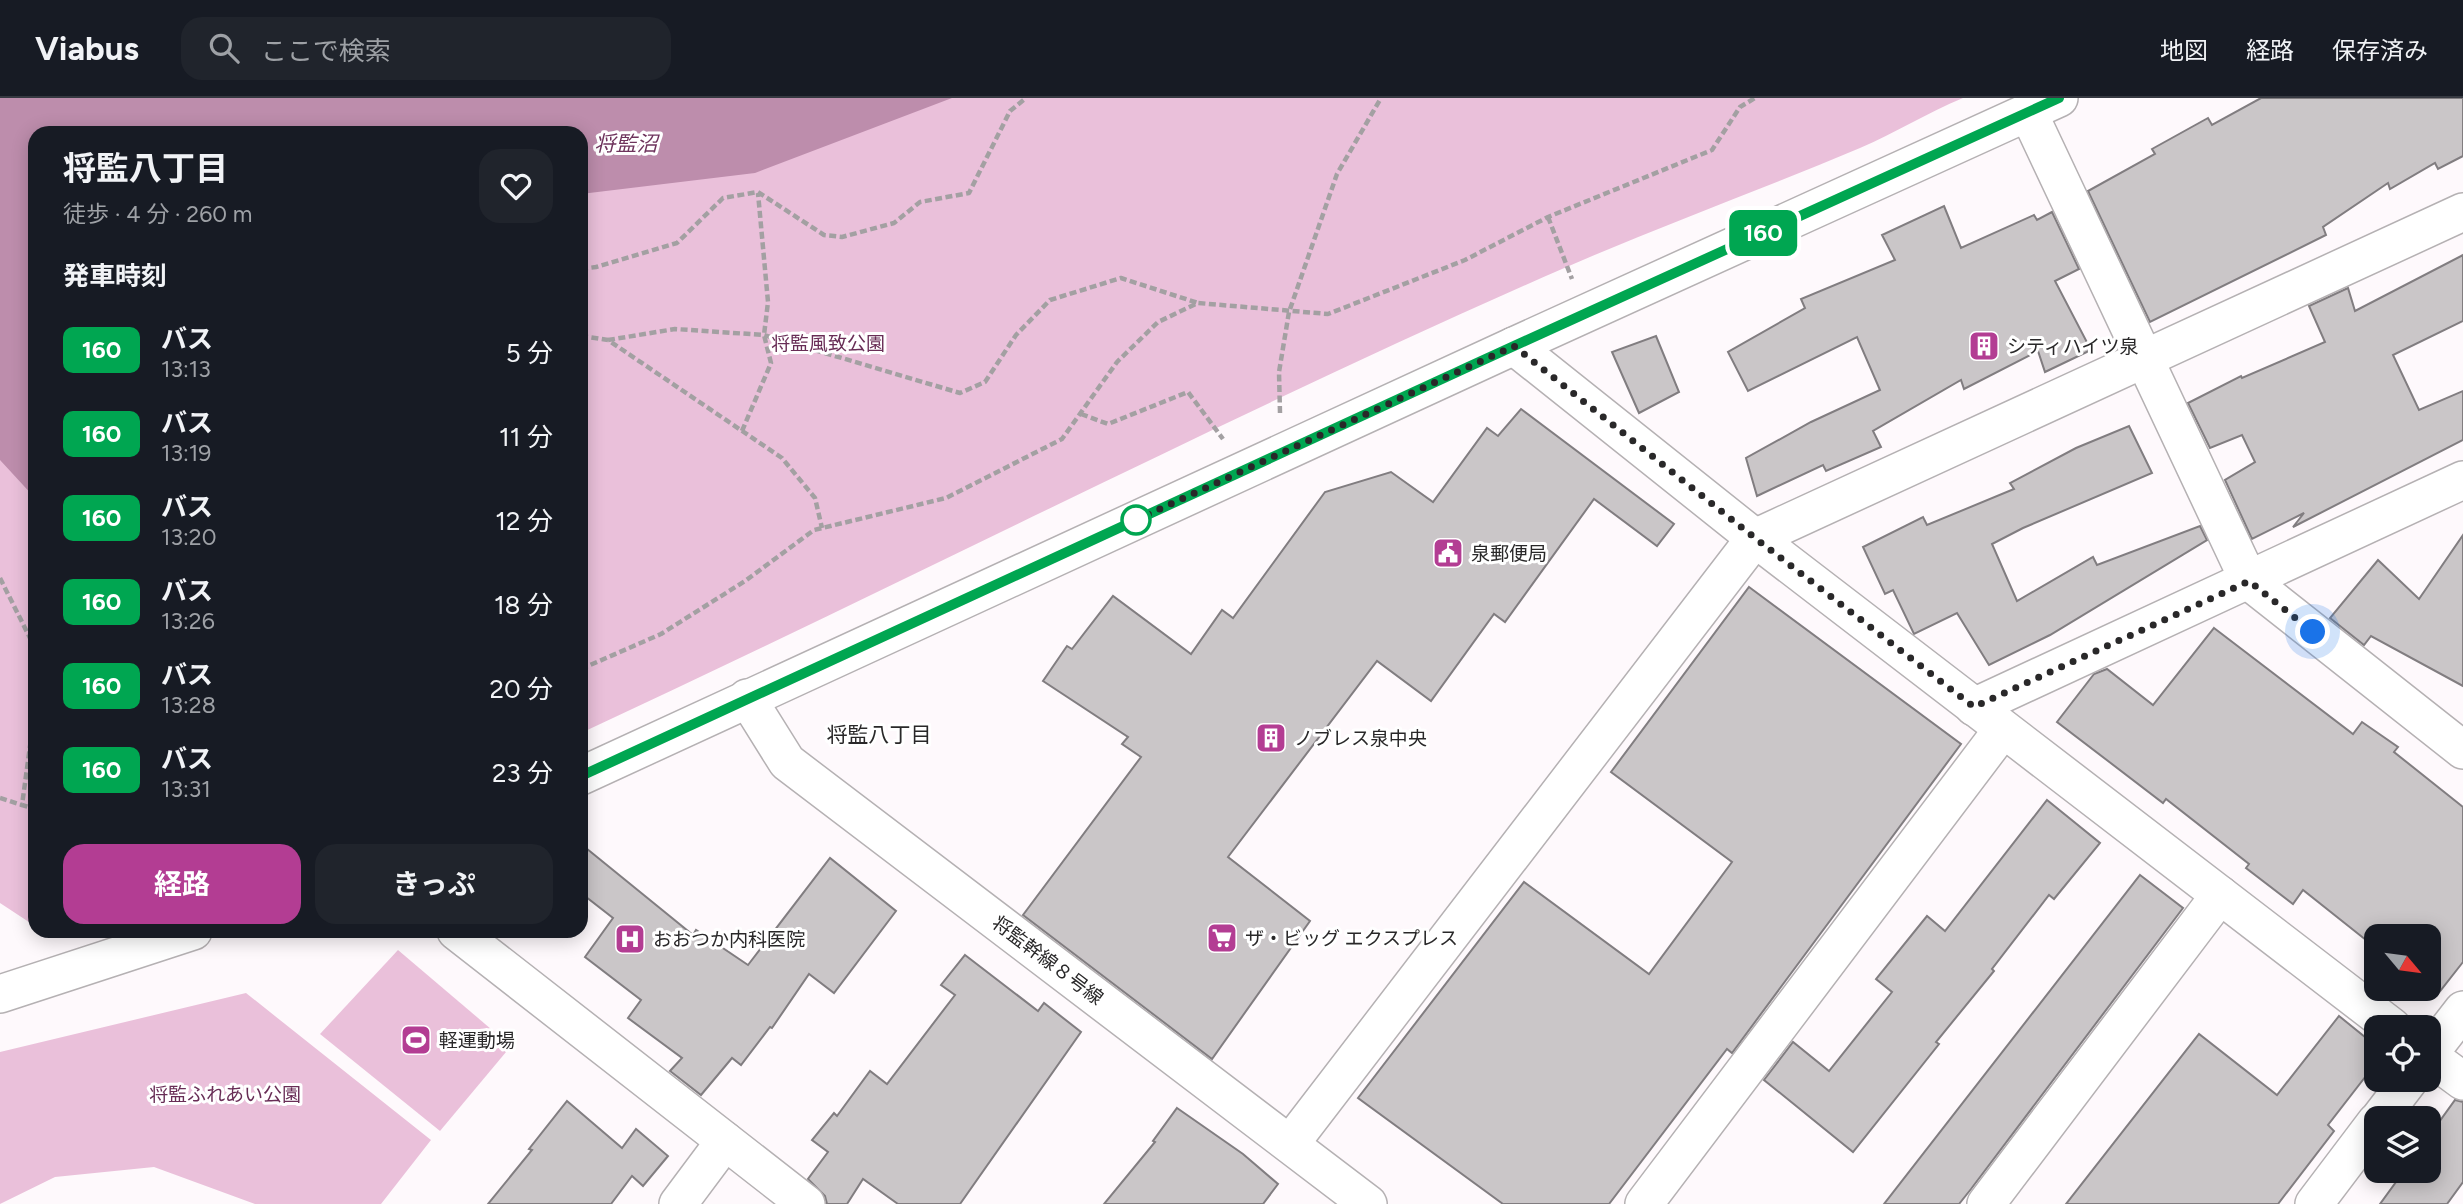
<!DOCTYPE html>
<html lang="ja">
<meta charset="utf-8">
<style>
:root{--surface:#171b24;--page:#20242c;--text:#f1f3f6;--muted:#9ea1a6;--line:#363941;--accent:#b33d93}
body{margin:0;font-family:Figtree,"Noto Sans JP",sans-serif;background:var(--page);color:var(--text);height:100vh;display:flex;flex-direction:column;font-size:26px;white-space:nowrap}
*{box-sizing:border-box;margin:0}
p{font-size:23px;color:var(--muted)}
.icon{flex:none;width:38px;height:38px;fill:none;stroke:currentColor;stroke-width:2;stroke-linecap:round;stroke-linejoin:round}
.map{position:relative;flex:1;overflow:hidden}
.drawer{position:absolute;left:28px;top:28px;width:560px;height:812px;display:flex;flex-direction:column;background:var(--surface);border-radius:21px;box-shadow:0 4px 18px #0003}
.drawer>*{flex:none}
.badge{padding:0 14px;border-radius:10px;font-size:24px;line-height:46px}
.needle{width:46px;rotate:119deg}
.fabs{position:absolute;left:2364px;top:826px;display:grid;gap:14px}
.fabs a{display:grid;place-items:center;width:77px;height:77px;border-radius:14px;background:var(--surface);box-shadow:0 4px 18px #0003;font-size:35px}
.you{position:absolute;width:35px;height:35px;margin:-18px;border:5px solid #fff;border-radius:50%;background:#1a73e8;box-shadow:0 0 0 10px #1a73e833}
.map>.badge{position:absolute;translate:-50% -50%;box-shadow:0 0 0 4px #fff}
h2{padding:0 35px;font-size:26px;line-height:63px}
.round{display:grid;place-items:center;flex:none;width:74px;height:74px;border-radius:21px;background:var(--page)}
.headline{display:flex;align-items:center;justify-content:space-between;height:119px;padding:0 35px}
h1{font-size:33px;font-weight:700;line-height:52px}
.action{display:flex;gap:14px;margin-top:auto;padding:14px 35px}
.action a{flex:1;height:80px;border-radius:21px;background:var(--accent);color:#fff;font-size:28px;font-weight:700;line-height:80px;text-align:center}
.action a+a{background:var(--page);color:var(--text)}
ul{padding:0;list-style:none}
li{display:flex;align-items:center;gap:21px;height:84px;padding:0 35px}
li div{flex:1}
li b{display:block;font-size:26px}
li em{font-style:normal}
li .badge{min-width:77px;font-weight:700;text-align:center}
header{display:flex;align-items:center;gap:42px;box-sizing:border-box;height:98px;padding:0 35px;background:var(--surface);border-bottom:2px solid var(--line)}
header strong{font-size:33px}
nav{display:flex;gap:38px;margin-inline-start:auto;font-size:24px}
.search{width:490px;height:63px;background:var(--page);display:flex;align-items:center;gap:18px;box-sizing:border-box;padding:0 24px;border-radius:21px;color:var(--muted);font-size:26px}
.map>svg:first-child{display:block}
.green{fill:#eac0da}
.water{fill:#bd8dac}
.building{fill:#cac6c8;stroke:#817d80;stroke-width:2}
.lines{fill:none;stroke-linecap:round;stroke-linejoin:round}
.minor-casing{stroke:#b5b1b3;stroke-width:40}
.path{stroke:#a3a0a2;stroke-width:4.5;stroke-dasharray:7 3.5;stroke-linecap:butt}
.minor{stroke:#fff;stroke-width:37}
.line-casing{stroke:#fff;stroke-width:16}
.line{stroke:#00a651;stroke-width:10}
.walk{stroke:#292829;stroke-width:7;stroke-dasharray:0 12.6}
.stop-dot{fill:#fff;stroke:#00a651;stroke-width:3.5}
.labels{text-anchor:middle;stroke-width:6;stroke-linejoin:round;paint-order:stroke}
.park-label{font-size:19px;fill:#682d56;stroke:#fff}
.poi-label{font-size:19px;fill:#292829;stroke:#fff;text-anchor:start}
.street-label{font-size:19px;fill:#292829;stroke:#fff}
.water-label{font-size:21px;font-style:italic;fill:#6e335c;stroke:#fff}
.neighbourhood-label{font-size:21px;fill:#292829;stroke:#fff}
</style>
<header>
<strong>Viabus</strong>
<div class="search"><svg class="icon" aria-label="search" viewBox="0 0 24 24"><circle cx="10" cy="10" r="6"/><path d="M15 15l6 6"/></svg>ここで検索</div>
<nav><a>地図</a><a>経路</a><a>保存済み</a></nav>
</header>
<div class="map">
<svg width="2463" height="1106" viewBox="0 0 2463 1106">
<rect width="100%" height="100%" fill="#fef9fc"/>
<g class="green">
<path d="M 0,0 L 1963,0 C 1927,15 1895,35 1860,50 C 1761,92 1660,128 1562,171 C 1231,316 909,483 581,635 L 581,35 L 35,35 L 35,828 L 0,805 Z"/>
<path d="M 398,852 L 511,948 L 440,1033 L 320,936 Z"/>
<path d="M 246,895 L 431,1042 L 381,1106 L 255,1106 L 154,1069 L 55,1079 L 0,1106 L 0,954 Z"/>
</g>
<path class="water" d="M 0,0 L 952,0 L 755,75 L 581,96 L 581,35 L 35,35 L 35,400 L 0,362 Z"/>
<g class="building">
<path d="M 2261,0 L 2463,0 L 2463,58 L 2438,71 L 2435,65 L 2390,91 L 2388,85 L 2323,129 L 2326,137 L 2150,224 L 2088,93 L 2155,56 L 2152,51 L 2208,20 L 2212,27 Z"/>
<path d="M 1944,108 L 1961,150 L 2034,117 L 2037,122 L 2052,114 L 2079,171 L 2055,183 L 2091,252 L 2045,274 L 2038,253 L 1964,291 L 1961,282 L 1873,333 L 1881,349 L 1826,373 L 1823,367 L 1757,398 L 1746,360 L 1811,324 L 1880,292 L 1857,239 L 1748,293 L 1728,254 L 1805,210 L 1801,201 L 1895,162 L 1882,137 Z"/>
<path d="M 2463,157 L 2463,223 L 2393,257 L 2419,312 L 2463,293 L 2463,342 L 2293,429 L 2304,415 L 2252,441 L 2225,382 L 2255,364 L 2242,337 L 2210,350 L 2188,305 L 2241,278 L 2242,280 L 2325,244 L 2309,208 L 2348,190 L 2355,213 Z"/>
<path d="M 1656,238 L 1679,294 L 1639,315 L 1612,254 Z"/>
<path d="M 1521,311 L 1674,426 L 1657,448 L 1594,401 L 1505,524 L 1494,516 L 1431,603 L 1377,563 L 1228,759 L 1310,823 L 1212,961 L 1023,817 L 1141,659 L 1122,646 L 1128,639 L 1043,583 L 1067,548 L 1072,551 L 1113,498 L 1191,556 L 1222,512 L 1233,520 L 1325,394 L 1391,374 L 1433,404 L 1487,330 L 1498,338 Z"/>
<path d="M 2129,328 L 2152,375 L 2023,430 L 1992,446 L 2017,503 L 2093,459 L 2097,467 L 2200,428 L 2207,442 L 2050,537 L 1989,567 L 1957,515 L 1914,536 L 1893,492 L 1885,496 L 1863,449 L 1923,419 L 1927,427 L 2014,391 L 2010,385 L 2076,350 Z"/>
<path d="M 2463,437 L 2463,588 L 2371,538 L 2364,547 L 2330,520 L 2378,462 L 2419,501 Z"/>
<path d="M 1749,489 L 1961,646 L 1732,955 L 1727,951 L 1609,1106 L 1503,1106 L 1358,1000 L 1524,784 L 1649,876 L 1732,764 L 1611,674 Z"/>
<path d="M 2214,530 L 2353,636 L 2362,624 L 2398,649 L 2394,654 L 2463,709 L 2463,864 L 2437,897 L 2429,891 L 2429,838 L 2376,838 L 2376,850 L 2303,792 L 2293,806 L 2246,770 L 2249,766 L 2166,701 L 2163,705 L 2057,624 L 2094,576 L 2107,571 L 2153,607 Z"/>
<path d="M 2047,702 L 2100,745 L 2054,801 L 2049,797 L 1992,871 L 1994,873 L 1936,944 L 1939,946 L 1853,1054 L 1764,982 L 1793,944 L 1829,973 L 1892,894 L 1876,881 L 1927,818 L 1945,833 Z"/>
<path d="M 581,746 L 693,837 L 696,832 L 748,867 L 830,760 L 896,813 L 834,895 L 809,876 L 772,930 L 770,929 L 741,967 L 732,960 L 701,997 L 670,973 L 682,960 L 628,920 L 641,902 L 585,859 L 613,820 L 581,795 Z"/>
<path d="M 2140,777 L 2183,810 L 1971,1091 L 1959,1106 L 1884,1106 Z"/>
<path d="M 965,857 L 1038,913 L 1044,905 L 1081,934 L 960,1106 L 898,1106 L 863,1081 L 847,1106 L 827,1106 L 825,1098 L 808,1081 L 828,1054 L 812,1042 L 834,1015 L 837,1018 L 870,973 L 887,986 L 955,897 L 941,887 Z"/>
<path d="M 2339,918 L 2376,948 L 2376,965 L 2328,1027 L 2334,1033 L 2278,1106 L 2066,1106 L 2199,936 L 2277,997 Z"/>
<path d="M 2455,1002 L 2463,1004 L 2463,1084 L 2447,1106 L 2380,1106 L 2404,1073 L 2429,1073 L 2429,1038 Z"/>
<path d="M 567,1003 L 622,1050 L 636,1031 L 668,1058 L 643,1088 L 632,1078 L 611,1106 L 488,1106 L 532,1052 L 529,1051 Z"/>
<path d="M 1177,1010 L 1243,1056 L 1278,1086 L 1263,1106 L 1104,1106 L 1155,1044 L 1153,1043 Z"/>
</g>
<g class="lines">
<g class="minor-casing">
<g id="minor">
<path d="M 2028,14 L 2249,483 L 2463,652"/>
<path d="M 1514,248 L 1755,440 L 2392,929"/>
<path d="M 747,600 L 787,664 L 1368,1106"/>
<path d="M 1974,609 L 2463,382"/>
<path d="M 581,678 L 1514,248 L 2059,0"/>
<path d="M 456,833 L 806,1106"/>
<path d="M 0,896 L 193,833"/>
<path d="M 2429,956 L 2463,912"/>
<path d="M 2429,958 L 2463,983"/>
<path d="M 2380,1020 L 2409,982"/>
<path d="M 1290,1046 L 1755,440 L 2463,114"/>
<path d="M 678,1106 L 725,1043"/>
<path d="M 1644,1106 L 2003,631"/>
<path d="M 1986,1106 L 2220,797"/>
<path d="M 2314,1106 L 2376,1024"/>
</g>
</g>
<g class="path">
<path d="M 1548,119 L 1572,181"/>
<path d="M 581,171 L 596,169 L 677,145 L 723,100 L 758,94 L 824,137 L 842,139 L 894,125 L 920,104 L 969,95 L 1010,13 L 1026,0"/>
<path d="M 581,238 L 608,242 L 782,360 L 815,400 L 822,430"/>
<path d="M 608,242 L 675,231 L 764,237 L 960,295 L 985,284 L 1016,237 L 1050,202 L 1121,180 L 1198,205"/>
<path d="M 1280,315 L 1279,274 L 1289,214 L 1337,76 L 1381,0"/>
<path d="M 1081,316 L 1108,326 L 1188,294 L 1223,341"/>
<path d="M 742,333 L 771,265 L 764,237 L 768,204 L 758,95"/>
<path d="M 0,480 L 30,540 L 35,546"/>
<path d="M 581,571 L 661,536 L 745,483 L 814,432 L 946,400 L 1062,341 L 1117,264 L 1158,224 L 1198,205 L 1328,216 L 1465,162 L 1548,119 L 1712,52 L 1740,9 L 1755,0"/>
<path d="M 35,612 L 22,707 L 35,711"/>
<path d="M 0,700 L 22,707"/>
</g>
<use href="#minor" class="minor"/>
</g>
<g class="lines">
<g class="line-casing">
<path id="line" d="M 581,678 L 1468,269 L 2059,0"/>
</g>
<use href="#line" class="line"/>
<path class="walk" d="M 1136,422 L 1125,427 L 1514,248 L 1755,440 L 1974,609 L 2249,483 L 2313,534"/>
</g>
<defs>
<g id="building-square" transform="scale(1.575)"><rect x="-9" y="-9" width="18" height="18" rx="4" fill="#b33d93" stroke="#fff"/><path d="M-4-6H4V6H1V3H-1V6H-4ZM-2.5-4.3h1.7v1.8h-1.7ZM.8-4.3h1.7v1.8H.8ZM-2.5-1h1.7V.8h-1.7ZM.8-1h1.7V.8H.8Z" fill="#fff"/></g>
<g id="civic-square" transform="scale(1.575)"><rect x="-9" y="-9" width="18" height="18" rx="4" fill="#b33d93" stroke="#fff"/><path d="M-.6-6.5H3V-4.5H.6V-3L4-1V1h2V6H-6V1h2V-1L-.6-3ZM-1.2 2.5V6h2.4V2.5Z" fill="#fff"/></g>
<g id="supermarket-square" transform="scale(1.575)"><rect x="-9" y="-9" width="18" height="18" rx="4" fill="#b33d93" stroke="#fff"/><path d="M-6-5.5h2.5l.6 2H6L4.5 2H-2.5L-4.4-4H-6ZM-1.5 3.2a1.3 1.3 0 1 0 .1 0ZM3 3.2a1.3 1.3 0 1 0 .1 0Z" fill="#fff"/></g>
<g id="hospital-square" transform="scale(1.575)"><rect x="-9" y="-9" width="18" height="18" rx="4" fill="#b33d93" stroke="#fff"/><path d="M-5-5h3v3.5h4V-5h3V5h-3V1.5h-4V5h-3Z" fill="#fff"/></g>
<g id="stadium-square" transform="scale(1.575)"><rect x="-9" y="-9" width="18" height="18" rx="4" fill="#b33d93" stroke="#fff"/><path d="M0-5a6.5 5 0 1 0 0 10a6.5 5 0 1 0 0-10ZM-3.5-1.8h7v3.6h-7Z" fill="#fff"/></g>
</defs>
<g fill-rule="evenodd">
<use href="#building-square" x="1984" y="248"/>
<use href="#civic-square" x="1448" y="455"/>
<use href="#building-square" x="1271" y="640"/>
<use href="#supermarket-square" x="1222" y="840"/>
<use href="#hospital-square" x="630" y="841"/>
<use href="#stadium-square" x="416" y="942"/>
</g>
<circle class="stop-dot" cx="1136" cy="422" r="14"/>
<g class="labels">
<g class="park-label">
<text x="828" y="252">将監風致公園</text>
<text x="225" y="1003">将監ふれあい公園</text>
</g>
<g class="poi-label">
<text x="2007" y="255">シティハイツ泉</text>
<text x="1471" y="462">泉郵便局</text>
<text x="1294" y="647">ノブレス泉中央</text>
<text x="1245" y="847">ザ・ビッグ エクスプレス</text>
<text x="653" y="848">おおつか内科医院</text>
<text x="439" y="949">軽運動場</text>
</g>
<g class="street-label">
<text transform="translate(1048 862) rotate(37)" y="7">将監幹線８号線</text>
</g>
<g class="water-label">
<text x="626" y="53">将監沼</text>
</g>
<g class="neighbourhood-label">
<text x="879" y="644">将監八丁目</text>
</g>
</g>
</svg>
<div class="fabs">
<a><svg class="needle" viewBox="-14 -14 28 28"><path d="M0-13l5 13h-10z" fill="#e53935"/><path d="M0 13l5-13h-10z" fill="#9ea1a6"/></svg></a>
<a><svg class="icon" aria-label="locate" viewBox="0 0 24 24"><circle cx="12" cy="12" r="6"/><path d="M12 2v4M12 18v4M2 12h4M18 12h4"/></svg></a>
<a><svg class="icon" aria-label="layers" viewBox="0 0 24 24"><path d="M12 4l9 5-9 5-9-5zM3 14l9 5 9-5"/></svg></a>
</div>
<div class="you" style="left:2313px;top:534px"></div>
<b class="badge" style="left:1763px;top:135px;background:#00a651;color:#fff">160</b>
<section class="drawer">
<div class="headline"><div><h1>将監八丁目</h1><p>徒歩 · 4 分 · 260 m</p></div><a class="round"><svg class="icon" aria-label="heart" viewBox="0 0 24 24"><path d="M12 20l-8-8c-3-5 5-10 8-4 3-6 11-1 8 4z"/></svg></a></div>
<h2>発車時刻</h2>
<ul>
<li><span class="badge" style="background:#00a651;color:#fff">160</span><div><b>バス</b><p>13:13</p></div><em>5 分</em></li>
<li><span class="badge" style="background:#00a651;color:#fff">160</span><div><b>バス</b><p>13:19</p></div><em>11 分</em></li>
<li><span class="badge" style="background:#00a651;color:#fff">160</span><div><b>バス</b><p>13:20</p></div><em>12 分</em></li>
<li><span class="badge" style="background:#00a651;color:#fff">160</span><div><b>バス</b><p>13:26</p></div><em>18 分</em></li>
<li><span class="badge" style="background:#00a651;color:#fff">160</span><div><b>バス</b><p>13:28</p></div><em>20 分</em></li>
<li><span class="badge" style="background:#00a651;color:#fff">160</span><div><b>バス</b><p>13:31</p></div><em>23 分</em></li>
</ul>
<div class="action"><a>経路</a><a>きっぷ</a></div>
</section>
</div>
